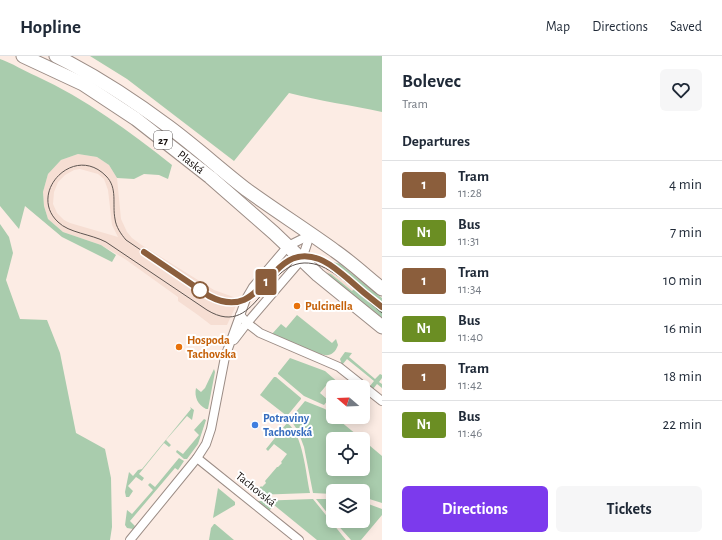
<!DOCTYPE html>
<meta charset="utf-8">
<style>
:root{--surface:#fff;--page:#f6f6f7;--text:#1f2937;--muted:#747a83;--line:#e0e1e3;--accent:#7c3aed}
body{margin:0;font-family:"Alegreya Sans",sans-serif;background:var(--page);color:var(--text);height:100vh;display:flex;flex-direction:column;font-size:15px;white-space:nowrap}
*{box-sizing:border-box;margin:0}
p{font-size:13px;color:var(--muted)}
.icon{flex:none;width:22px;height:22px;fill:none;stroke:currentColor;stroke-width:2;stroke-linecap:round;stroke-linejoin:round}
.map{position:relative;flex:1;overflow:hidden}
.drawer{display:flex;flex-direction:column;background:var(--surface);width:340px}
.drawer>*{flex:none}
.badge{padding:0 8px;border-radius:3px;font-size:14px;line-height:26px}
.needle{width:26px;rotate:289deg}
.buttons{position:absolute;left:326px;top:324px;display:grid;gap:8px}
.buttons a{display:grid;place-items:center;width:44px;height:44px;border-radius:6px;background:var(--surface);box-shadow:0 2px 10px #0003;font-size:20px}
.map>.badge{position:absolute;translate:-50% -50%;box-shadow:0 0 0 2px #fff}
h2{padding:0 20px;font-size:15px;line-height:36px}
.round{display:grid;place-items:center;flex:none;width:42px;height:42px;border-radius:6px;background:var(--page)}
.overview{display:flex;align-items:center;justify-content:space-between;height:68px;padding:0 20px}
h1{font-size:19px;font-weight:700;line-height:30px}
.button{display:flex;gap:8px;margin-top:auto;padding:8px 20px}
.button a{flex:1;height:46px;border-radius:6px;background:var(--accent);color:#fff;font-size:16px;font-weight:700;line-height:46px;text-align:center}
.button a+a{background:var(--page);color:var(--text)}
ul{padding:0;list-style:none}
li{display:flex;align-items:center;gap:12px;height:48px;padding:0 20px;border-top:1px solid var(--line)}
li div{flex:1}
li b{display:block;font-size:15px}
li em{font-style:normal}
li .badge{min-width:44px;font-weight:700;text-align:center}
header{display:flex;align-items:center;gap:24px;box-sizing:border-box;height:56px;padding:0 20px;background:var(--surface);border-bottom:1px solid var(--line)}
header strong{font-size:19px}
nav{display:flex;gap:22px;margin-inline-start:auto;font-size:14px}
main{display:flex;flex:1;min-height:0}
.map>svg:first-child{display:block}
.built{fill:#f6ded3;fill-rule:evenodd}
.green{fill:#a9ccad}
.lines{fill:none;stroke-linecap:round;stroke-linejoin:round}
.street-casing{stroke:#9b8c85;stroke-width:10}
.primary-casing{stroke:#9b8c85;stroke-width:15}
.street{stroke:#fff;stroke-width:8}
.primary{stroke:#fff;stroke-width:13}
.tram{stroke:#5e5551;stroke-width:1}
.line-casing{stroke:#fff;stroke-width:9}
.line{stroke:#8b5e3c;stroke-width:6}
.stop-dot{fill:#fff;stroke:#8b5e3c;stroke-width:2}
.food-dot{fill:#e8710a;stroke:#fff;stroke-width:1.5}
.shop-dot{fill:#3f7fe0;stroke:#fff;stroke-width:1.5}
.labels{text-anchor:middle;stroke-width:4;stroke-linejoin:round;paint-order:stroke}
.shield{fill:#fff;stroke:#595554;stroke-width:1}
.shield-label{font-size:11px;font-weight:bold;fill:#120c0a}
.street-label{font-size:12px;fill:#120c0a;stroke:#fff}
.food-label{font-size:12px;font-weight:bold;fill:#c56008;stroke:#fff;text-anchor:start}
.shop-label{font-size:12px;font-weight:bold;fill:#366cbe;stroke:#fff;text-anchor:start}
</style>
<header>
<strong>Hopline</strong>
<nav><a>Map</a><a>Directions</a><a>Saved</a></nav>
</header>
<main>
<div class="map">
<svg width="382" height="484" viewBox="0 0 382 484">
<rect width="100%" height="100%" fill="#fcece4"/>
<g class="built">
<path d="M 78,98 L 97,101 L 109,109 L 117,122 L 121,163 L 127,176 L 132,182 L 140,188 L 214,234 L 239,243 L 227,269 L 211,269 L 198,259 L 178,245 L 178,241 L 125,203 L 101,189 L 63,176 L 48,163 L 44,150 L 43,136 L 48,118 L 61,104 ZM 80,113 L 98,118 L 104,123 L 108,134 L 112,169 L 118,181 L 70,167 L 64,164 L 57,157 L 53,148 L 54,136 L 58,126 L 65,119 L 74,114 Z"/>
<path d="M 330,205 L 338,211 L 382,246 L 382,260 L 331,218 L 327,217 L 325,211 L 328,206 Z"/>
</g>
<g class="green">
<path d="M 90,0 L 382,0 L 382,56 C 351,49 319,45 289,37 L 234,105 L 127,23 Z"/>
<path d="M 0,3 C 12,7 24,15 36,20 C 86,43 129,75 172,109 L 168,123 L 159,119 L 144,118 L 134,123 L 117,122 L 109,109 L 97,101 L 78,98 L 61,104 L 48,118 L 43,136 L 44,150 L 48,163 L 63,176 L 101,189 L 116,199 L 112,206 L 62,181 L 25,150 L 19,173 L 0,150 Z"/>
<path d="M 0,168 L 9,181 L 13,197 L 6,224 L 20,263 L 47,264 L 60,297 L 76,377 L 105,393 L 111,422 L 112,471 L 110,484 L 0,484 Z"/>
<path d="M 330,205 L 340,208 L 382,242 L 382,263 L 330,221 L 327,217 L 331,218 L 352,235 L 359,228 L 338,211 Z"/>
<path d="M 297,259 L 332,287 L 336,283 L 338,289 C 335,298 329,301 320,298 L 272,278 L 281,268 L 286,272 Z"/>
<path d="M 345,296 L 352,297 L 349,301 L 375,323 L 380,318 L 382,319 L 382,322 L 379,326 L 382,328 L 382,332 L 377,328 L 373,333 L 370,330 L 374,325 L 347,303 L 342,309 L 340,303 Z"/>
<path d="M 290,302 L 325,315 L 340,328 L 335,331 L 329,326 L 320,337 L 328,344 L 324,349 L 304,340 L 278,318 L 278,317 Z"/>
<path d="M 214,313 L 215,316 L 208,353 L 206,353 C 198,349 194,341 196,332 L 201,336 L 205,332 Z"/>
<path d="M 274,321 L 276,321 L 301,342 L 301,343 L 287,360 L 260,339 Z"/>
<path d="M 305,345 L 325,353 L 333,359 L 333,361 L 335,361 L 362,383 L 333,383 L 333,413 L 363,413 L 363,384 L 382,400 L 382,447 L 363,441 L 363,435 L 333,435 L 333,438 L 313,437 L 304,391 L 298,375 L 290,363 Z"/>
<path d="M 190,351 L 194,354 L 192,364 L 187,360 L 166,384 L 171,389 L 169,391 L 164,387 L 139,418 L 144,422 L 142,425 L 136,421 L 128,430 L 133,435 L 129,441 L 126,441 L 125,436 L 129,416 L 133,420 L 138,414 L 142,413 L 191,353 Z"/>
<path d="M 204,363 L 206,364 L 198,388 L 187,403 L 184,403 L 176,396 L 177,394 L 183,398 L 199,379 L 194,374 Z"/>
<path d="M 287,367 C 303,377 306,419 310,437 L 255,439 L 255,438 L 261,430 L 262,431 L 266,427 L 265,425 L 277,411 L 278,411 L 282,407 L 281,406 L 287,398 L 274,388 L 268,395 L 266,393 Z"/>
<path d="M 179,402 L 184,405 L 178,414 L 175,412 L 130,465 L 135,470 L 133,473 L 127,472 L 125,469 L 127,454 L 132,458 L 153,434 L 148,429 L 150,427 L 155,431 Z"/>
<path d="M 218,432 L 235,446 L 235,449 L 213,462 Z"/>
<path d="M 313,443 L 346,484 L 317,484 L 274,449 L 269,455 L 257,445 Z"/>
<path d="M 316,443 L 333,443 L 333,464 Z"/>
<path d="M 363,446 L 382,453 L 382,459 L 361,484 L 351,484 L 334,465 L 363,465 Z"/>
<path d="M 214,468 L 215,468 L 234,484 L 209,484 L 211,472 Z"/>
</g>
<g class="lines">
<g class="street-casing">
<g id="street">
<path d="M 240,259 L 247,267 L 260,277 L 339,311 L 382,345"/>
<path d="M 234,284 L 247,267 L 302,203 L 310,179"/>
<path d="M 197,402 L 299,484"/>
<path d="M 130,484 L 197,402 L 206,388 L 211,373 L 225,301 L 246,243 L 253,231 L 288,190 L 310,179"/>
</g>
</g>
<g class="primary-casing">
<g id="primary">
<path d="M 23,0 L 83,28 L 136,63 L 210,121 L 274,177 L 318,219 L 382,271"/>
<path d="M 56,0 C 96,20 133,44 169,71 C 196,91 221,114 247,134 C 276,155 306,174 335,195 C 351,206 366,220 382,233"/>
</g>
</g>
<use href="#street" class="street"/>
<use href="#primary" class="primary"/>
<path class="tram" d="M 382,251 C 370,242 358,232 347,222 C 338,215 330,207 319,203 C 267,184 266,270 209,240 L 126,184 C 121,178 116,171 115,163 C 112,148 118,132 106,120 C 74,87 27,137 58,166 C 69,177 91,178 106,186 L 207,254 C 261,287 264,192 318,209 C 337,215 365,243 382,257"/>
</g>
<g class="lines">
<g class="line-casing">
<path id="line" d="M 144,196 L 209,240 C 266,270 267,184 319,203 C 330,207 338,215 347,222 C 358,232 370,242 382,251"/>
</g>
<use href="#line" class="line"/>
</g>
<circle class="stop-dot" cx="200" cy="234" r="8"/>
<g class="food-dot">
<circle cx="297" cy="250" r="4"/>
<circle cx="179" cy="291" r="4"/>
</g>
<circle class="shop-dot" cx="255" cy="369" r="4"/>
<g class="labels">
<rect class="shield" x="154" y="75" width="18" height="18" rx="3"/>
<g class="shield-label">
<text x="163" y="88">27</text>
</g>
<g class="street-label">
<text transform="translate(191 106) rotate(38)" y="4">Plaská</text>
<text transform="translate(256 433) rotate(39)" y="4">Tachovská</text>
</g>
<g class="food-label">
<text x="305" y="254">Pulcinella</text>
<text x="187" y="288">Hospoda<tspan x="187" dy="14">Tachovska</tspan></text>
</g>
<g class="shop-label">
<text x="263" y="366">Potraviny<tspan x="263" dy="14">Tachovská</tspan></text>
</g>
</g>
</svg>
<div class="buttons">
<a><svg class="needle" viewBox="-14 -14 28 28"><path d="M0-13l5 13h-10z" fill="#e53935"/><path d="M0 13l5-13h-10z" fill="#747a83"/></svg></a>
<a><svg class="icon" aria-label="locate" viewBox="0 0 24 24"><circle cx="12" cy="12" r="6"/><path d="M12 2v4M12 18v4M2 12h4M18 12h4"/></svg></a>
<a><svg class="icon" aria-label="layers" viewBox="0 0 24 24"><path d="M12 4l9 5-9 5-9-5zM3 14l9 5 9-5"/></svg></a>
</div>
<b class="badge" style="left:266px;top:226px;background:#8b5e3c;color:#fff">1</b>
</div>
<section class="drawer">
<div class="overview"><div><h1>Bolevec</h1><p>Tram</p></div><a class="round"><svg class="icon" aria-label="heart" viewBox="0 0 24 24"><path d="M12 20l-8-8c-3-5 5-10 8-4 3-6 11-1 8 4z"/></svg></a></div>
<h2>Departures</h2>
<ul>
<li><span class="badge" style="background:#8b5e3c;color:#fff">1</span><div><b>Tram</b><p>11:28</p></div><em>4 min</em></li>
<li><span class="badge" style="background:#6b8e23;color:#fff">N1</span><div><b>Bus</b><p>11:31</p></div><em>7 min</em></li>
<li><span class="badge" style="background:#8b5e3c;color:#fff">1</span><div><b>Tram</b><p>11:34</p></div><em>10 min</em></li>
<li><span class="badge" style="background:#6b8e23;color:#fff">N1</span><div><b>Bus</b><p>11:40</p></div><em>16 min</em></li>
<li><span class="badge" style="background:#8b5e3c;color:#fff">1</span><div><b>Tram</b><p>11:42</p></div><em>18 min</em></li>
<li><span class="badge" style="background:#6b8e23;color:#fff">N1</span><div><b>Bus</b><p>11:46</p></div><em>22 min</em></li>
</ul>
<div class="button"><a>Directions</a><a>Tickets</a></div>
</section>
</main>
